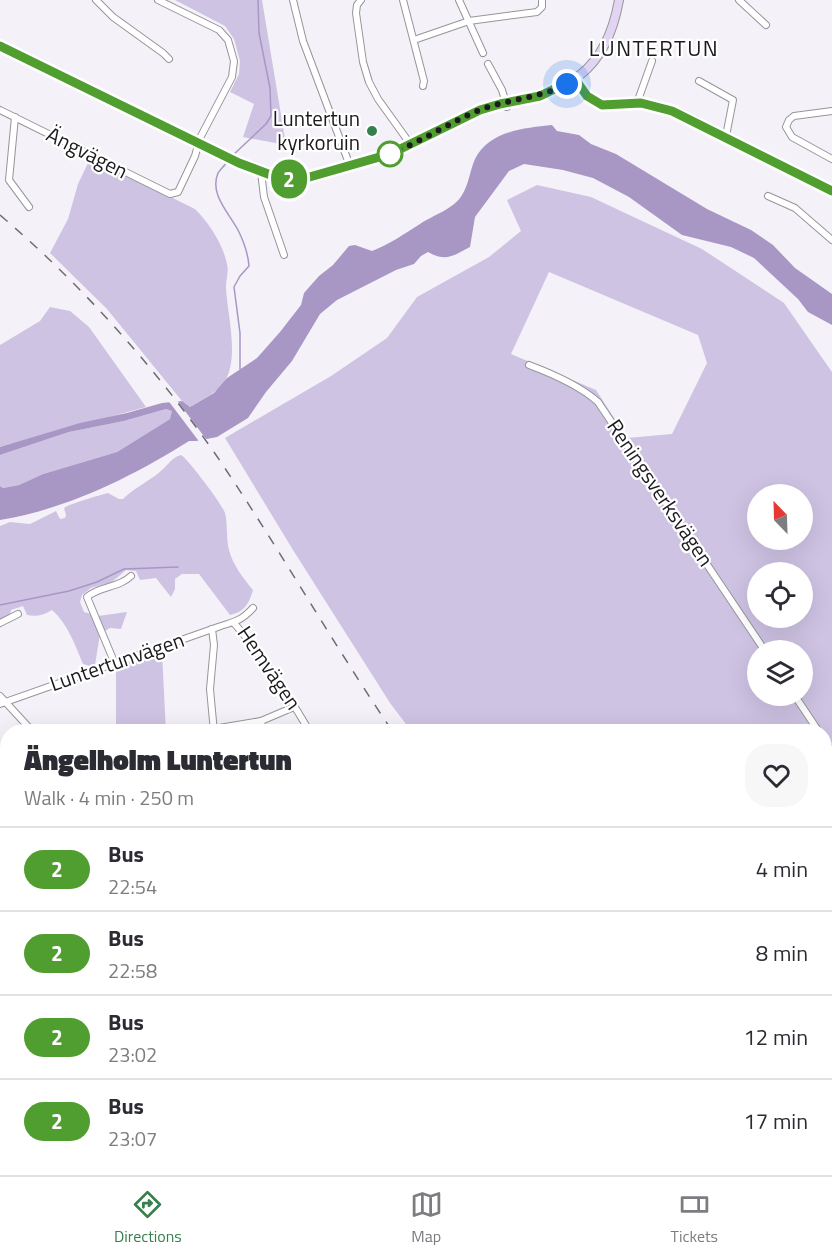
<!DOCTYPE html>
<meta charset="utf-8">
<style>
:root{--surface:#fff;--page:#f7f7f7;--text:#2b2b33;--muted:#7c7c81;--line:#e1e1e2;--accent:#36804d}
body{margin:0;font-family:"Titillium Web",sans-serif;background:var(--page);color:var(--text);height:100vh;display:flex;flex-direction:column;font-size:22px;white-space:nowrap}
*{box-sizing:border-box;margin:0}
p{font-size:20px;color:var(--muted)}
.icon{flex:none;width:33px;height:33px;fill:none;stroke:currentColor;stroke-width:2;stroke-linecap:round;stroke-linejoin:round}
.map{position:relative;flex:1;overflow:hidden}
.details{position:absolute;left:0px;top:724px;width:832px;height:452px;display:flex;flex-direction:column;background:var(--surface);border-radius:24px 24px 0 0;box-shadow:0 6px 24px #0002}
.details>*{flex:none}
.badge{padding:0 12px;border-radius:20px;font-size:21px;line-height:39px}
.needle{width:39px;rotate:337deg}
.fabs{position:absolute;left:747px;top:484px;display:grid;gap:12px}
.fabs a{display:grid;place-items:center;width:66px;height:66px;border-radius:50%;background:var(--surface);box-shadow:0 6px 24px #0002;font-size:30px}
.you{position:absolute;width:30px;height:30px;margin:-15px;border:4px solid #fff;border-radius:50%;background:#1a73e8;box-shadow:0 0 0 9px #1a73e833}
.map>.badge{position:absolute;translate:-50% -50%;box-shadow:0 0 0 3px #fff}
.round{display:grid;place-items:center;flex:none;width:63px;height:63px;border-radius:24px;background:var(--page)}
.head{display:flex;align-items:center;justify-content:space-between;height:102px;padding:0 24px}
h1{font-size:28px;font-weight:800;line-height:45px}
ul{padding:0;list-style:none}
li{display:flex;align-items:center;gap:18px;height:84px;padding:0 24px;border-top:2px solid var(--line)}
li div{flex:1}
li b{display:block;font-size:22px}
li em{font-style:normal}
li .badge{min-width:66px;font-weight:700;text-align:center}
.menu{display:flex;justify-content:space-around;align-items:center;height:84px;border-top:2px solid var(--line);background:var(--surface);font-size:16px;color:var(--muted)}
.menu a{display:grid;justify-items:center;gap:3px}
.menu .active{color:var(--accent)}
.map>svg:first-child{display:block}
.green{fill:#cfc3e4;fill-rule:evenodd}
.water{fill:#a897c5}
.pier{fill:#f4f2f8}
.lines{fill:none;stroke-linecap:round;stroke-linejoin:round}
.stream{stroke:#a897c5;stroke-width:1.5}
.street-casing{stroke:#96959a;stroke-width:8}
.secondary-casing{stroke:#96959a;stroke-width:10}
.street{stroke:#fff;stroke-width:6}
.secondary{stroke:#e2d5f3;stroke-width:8}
.rail{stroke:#6d6c70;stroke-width:1.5;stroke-dasharray:10 10;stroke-linecap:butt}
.line-casing{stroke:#fff;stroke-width:14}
.line{stroke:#509e2f;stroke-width:9}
.walk{stroke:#1b1b1d;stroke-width:6;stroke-dasharray:0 10.8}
.poi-dot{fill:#36804d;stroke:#fff;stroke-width:2}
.stop-dot{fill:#fff;stroke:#509e2f;stroke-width:3}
.labels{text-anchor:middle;stroke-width:4.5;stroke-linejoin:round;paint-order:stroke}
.poi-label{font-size:21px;fill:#1b1b1d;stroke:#fff;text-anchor:end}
.street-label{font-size:21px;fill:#1b1b1d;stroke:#fff}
.neighbourhood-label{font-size:22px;letter-spacing:1.5px;fill:#1b1b1d;stroke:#fff}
</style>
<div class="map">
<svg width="832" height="1175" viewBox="0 0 832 1175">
<rect width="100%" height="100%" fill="#f4f2f8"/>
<g class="green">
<path d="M 175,0 L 262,0 L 286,145 L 243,137 L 254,104 L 230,92 L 239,74 L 240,61 L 234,39 L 225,26 Z"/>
<path d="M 89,161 L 100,162 L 195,209 C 209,223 223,244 227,264 C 229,272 226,279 226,287 C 227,313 239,355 226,379 C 219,392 203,399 190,407 L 182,401 L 107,309 L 50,253 L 68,219 L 78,184 Z"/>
<path d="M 537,185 L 591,197 L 702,249 L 784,303 L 832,372 L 832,1070 L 825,1075 L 825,732 L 412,732 L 390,703 L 293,550 L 225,438 L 331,376 L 387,338 L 417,297 L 489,257 L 521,231 L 507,200 ZM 549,272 L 698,335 L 707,363 L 672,434 L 627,438 L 596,390 L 511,354 ZM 758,495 L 802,495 L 802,540 L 758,540 ZM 758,573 L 802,573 L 802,618 L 758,618 ZM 758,651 L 802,651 L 802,696 L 758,696 Z"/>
<path d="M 50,307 L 70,311 L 89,327 L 146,407 L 0,447 L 0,345 L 40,321 Z"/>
<path d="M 166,409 L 173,411 L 170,419 L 117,452 L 43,474 L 19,485 L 3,488 L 0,486 L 0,455 L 69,432 L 124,421 Z"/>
<path d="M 181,455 C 188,459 222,504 225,513 C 228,525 226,539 229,550 C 233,565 243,578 253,590 C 249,603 245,612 230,615 L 199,574 L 182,574 L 175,579 L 175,589 L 171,597 L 156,578 L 140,580 L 136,571 L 126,570 L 112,582 L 91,588 L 82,595 L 80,602 L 84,612 L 98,616 L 127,612 L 121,629 L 110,628 L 100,634 L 95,665 L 90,666 L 83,664 C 75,645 68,624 52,610 C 44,615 36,617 27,615 L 23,606 L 11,610 L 9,618 L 0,621 L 0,526 L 10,522 L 30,524 L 56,511 L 60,519 L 65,518 L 66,515 L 64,508 C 69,504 100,495 108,493 L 119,499 L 123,499 C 135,487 150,481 162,470 C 169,464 171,458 181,455 Z"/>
<path d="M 162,653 L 166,732 L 116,732 L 116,666 Z"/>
<path d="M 0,826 L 7,826 L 7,949 L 0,950 Z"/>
<path d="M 0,984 L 8,1025 L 8,1168 L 32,1169 L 33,1175 L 5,1175 L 0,1144 Z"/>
<path d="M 209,1168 L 424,1168 L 429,1175 L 202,1175 Z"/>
</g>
<path class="water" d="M 552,125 L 557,131 L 579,135 L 591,144 L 616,154 L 707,209 L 751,230 L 773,245 L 795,268 L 832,294 L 832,325 L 808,312 L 798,299 L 754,258 L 731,247 L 682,235 L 629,197 L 593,178 L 563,170 L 524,164 L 509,171 L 475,217 L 470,247 C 453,256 446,262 428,252 L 421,256 L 414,264 L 396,270 L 337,300 L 320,314 L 292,361 L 266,392 L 248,418 L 217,437 L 196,441 L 189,441 C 132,477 67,509 0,520 L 0,486 L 3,488 L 19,485 L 43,474 L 117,452 L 170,419 L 172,411 L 166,409 L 124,421 L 69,432 L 0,455 L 0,447 L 80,423 L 127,413 L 162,403 L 182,401 L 190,407 L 214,393 L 227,378 L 257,358 L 280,332 L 301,305 L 304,293 L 319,276 L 333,265 L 349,246 L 355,245 L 372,251 C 390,244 404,234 420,224 C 433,215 454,209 462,195 C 469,184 470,170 475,159 C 489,131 524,128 552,125 Z"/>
<path class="pier" d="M 167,399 L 176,399 L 209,443 L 201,444 Z"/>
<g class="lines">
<g class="stream">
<path d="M 232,156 L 266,124 L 271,116 L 270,88 L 259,33 L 258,0"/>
<path d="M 227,162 C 225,165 220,170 218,173 C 209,194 229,213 238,230 C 244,242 248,253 249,266 L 240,276 L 234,287 L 240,333 L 240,369"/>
<path d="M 0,605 L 69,591 L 97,582 L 124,569 L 178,567"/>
</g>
<g class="street-casing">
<g id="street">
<path d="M 96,0 L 113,17 L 163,53 L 169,59"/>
<path d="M 293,0 L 303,41 L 350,166"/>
<path d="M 361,0 L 357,5 L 356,13 L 363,62 L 369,82 L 378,99 L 411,145"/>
<path d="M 403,0 L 424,81 L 423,86"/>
<path d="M 459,0 L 483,53"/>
<path d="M 739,0 L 766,25"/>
<path d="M 414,40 L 469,21 L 537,12 L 542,7 L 542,0"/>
<path d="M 488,64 L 502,90 L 507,107"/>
<path d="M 699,81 L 733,100 L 726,136"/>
<path d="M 637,103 L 652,61"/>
<path d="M 0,110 L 170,194 L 178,192 L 195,156 L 200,138 L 232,77 L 234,61 L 228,40 L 219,30 L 158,0"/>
<path d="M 832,111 L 794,116 L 789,120 L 786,127 L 792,137 L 832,159"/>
<path d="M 15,117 L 9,180 L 29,207"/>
<path d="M 261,172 L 264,197 L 284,255"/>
<path d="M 768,196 L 795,208 L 832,240"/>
<path d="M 529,365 C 553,374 579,385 598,402 L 765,651"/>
<path d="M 0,623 L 18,614"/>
<path d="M 234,623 L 249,641 L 290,699 L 310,732"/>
<path d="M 212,629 L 214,645 L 210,689 L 214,732"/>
<path d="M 115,664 L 87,597 C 99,586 119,588 131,576"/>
<path d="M 0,696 L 33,732"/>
<path d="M 795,696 L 819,732"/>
<path d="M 0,704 L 218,627 C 235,621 240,622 253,608"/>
<path d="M 261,721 L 263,732"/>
<path d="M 213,729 L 261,721 L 294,707"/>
<path d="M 825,742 L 832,752"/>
<path d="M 0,831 L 8,830"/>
<path d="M 0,944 L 8,944"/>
<path d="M 825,1137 L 832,1147"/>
<path d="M 0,1143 L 4,1168"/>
<path d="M 825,1160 L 832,1155"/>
<path d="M 432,1168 L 437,1175"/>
<path d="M 507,1168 L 514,1175"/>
<path d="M 660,1168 L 664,1175"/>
<path d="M 779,1168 L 783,1175"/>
<path d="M 28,1174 L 42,1168"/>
<path d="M 154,1175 L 161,1168"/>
<path d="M 591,1175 L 598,1168"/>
<path d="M 805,1175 L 814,1168"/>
</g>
</g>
<g class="secondary-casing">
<g id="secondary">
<path d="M 0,46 L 239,163 C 253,169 267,176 282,178 C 299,180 314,176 331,171 C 359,164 387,157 413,144 C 436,133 458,119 482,110 C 515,97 551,98 580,75 C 603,57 614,28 619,0"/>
<path d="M 575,79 C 602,116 605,101 643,104 C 657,104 671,110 684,115 L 832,191"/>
<path d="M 826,1175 L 832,1171"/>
</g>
</g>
<use href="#street" class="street"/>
<use href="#secondary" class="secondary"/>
<g class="rail">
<path d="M 0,215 C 81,284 155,367 216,455 C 278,546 331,641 393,732"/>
<path d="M 710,1168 L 714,1175"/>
</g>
</g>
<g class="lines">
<g class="line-casing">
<path id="line" d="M 0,46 L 239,163 L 276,177 L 306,178 L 390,154 L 480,110 L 500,104 L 540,96 L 575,79 L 587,96 L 602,105 L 641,103 L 672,111 L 832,191"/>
</g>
<use href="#line" class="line"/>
<path class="walk" d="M 390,154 C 422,141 451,122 482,109 C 510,99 540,98 567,84"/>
</g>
<circle class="poi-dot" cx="372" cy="131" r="6"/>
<circle class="stop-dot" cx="390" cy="154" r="12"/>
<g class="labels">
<g class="poi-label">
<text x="360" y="126">Luntertun<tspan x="360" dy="24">kyrkoruin</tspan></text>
</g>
<g class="street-label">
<text transform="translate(87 153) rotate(27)" y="7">Ängvägen</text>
<text transform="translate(660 493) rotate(56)" y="7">Reningsverksvägen</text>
<text transform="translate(117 662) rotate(-19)" y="7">Luntertunvägen</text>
<text transform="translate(269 668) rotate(56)" y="7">Hemvägen</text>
</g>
<g class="neighbourhood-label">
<text x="654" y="56">LUNTERTUN</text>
</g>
</g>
</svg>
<div class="fabs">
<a><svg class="needle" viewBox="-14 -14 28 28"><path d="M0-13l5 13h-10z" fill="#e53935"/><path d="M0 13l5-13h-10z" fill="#7c7c81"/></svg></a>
<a><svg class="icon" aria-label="locate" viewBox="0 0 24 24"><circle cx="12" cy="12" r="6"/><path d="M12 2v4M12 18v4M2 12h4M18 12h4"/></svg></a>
<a><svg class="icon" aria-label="layers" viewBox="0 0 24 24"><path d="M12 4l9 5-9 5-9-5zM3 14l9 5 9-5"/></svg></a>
</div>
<div class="you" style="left:567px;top:84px"></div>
<b class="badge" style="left:289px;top:179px;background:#509e2f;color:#fff">2</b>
<section class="details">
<div class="head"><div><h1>Ängelholm Luntertun</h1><p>Walk · 4 min · 250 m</p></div><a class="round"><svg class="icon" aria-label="heart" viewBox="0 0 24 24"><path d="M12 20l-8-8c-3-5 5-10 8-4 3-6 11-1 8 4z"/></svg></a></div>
<ul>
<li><span class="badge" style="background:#509e2f;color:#fff">2</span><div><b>Bus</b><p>22:54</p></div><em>4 min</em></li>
<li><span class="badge" style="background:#509e2f;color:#fff">2</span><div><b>Bus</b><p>22:58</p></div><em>8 min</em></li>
<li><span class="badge" style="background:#509e2f;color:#fff">2</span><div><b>Bus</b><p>23:02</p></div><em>12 min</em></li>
<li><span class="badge" style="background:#509e2f;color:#fff">2</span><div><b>Bus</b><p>23:07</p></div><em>17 min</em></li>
</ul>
</section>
</div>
<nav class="menu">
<a class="active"><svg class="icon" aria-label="directions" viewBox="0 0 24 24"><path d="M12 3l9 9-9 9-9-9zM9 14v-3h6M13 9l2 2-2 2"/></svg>Directions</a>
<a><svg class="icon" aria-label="map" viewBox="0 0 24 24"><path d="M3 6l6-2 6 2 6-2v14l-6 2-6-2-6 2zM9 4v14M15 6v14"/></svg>Map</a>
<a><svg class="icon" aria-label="tickets" viewBox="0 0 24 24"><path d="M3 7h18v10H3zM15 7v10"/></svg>Tickets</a>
</nav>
